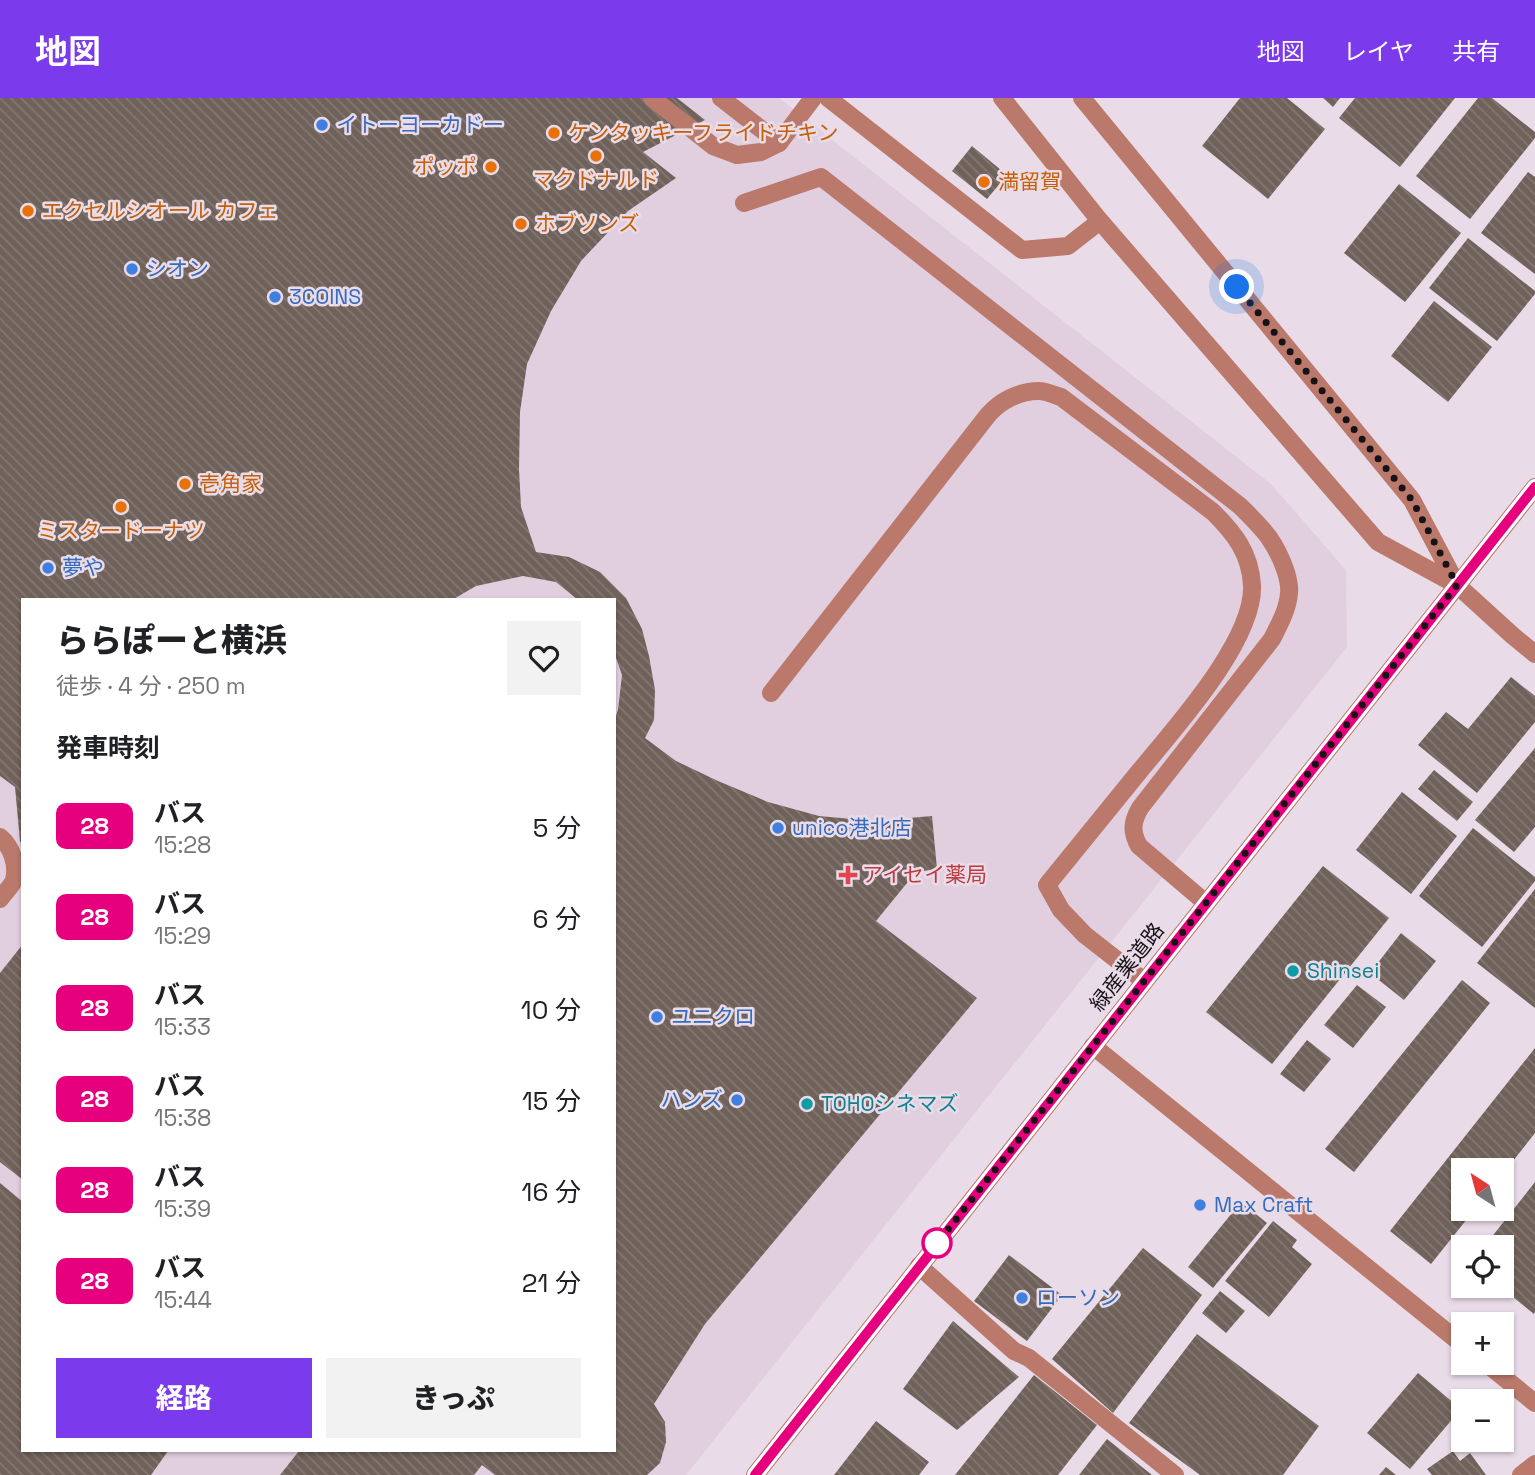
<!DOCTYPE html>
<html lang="ja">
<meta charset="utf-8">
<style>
:root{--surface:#fff;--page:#f2f2f2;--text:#202124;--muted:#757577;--accent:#7c3aed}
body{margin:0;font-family:"Space Grotesk","Noto Sans JP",sans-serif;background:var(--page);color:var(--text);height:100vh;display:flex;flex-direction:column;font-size:26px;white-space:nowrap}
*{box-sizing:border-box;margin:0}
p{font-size:23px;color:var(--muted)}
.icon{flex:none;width:38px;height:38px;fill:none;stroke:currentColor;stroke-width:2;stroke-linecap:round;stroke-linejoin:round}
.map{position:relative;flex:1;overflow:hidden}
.sheet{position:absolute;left:21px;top:500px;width:595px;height:854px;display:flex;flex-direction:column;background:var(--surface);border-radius:0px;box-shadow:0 2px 5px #0004}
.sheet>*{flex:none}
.badge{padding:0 14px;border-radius:10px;font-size:24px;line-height:46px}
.needle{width:46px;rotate:324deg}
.controls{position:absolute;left:1451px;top:1060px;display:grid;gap:14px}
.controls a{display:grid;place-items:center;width:63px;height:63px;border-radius:0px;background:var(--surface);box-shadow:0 2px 5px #0004;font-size:35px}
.you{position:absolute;width:35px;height:35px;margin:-18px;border:5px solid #fff;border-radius:50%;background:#1a73e8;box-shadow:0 0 0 10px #1a73e833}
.map>.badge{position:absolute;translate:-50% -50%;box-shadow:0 0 0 4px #fff}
h2{padding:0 35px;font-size:26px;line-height:63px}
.round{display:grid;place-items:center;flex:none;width:74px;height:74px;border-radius:0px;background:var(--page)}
.head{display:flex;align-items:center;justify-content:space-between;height:119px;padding:0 35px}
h1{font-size:33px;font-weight:800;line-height:52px}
.cta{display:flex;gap:14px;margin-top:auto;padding:14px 35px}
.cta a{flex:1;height:80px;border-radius:0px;background:var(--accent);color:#fff;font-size:28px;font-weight:800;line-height:80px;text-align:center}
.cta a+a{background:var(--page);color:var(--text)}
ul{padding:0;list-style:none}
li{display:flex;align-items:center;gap:21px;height:91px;padding:0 35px}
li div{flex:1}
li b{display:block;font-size:26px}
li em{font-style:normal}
li .badge{min-width:77px;font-weight:700;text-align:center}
header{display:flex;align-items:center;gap:42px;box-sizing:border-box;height:98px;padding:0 35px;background:var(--accent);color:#fff}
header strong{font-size:33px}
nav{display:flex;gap:38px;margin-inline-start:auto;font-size:24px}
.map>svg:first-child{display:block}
.built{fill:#e1cfe0;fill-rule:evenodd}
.building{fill:url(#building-back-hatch)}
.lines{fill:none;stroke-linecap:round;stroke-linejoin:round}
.service{stroke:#ba796b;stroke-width:18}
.minor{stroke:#ba796b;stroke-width:18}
.tertiary{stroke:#ba796b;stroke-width:18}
.line-casing{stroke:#fff;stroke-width:16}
.line{stroke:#e6007e;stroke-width:10}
.walk{stroke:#161216;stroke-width:7;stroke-dasharray:0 12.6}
.shop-dot{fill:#3f7fe0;stroke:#e9dce8;stroke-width:2.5}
.food-dot{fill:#e8710a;stroke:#e9dce8;stroke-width:2.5}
.health-dot{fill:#e0444e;stroke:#e9dce8;stroke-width:2.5}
.culture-dot{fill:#0f9aa8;stroke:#e9dce8;stroke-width:2.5}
.stop-dot{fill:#fff;stroke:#e6007e;stroke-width:3.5}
.labels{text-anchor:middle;stroke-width:5;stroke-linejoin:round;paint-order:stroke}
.shop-label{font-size:21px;fill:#366cbe;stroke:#e9dce8;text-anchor:start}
.food-label{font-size:21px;fill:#c56008;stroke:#e9dce8;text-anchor:start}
.health-label{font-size:21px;fill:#be3a42;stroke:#e9dce8;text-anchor:start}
.street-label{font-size:21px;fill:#161216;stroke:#e9dce8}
.culture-label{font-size:21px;fill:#0d838f;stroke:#e9dce8;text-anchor:start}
</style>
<header>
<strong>地図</strong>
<nav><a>地図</a><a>レイヤ</a><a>共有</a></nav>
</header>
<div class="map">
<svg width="1535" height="1377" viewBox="0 0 1535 1377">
<defs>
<pattern id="building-back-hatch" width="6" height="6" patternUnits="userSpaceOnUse" patternTransform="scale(1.75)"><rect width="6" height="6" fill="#70625a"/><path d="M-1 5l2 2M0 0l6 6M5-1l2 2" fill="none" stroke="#827872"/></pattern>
</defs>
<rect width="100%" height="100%" fill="#e9dce8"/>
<path class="built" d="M 0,0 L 779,0 L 1271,386 L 1346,472 L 1347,549 L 686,1377 L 0,1377 ZM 23,502 L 614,502 L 614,1353 L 23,1353 Z"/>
<g class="building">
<path d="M 0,0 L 677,0 L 705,22 L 643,54 L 676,80 L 628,113 L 581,163 L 551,213 L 527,266 L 520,314 L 519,371 L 521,409 L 536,454 L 569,459 L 600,474 L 626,500 L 642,531 L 649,558 L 655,592 L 654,622 L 645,640 L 676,663 L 718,683 L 768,704 L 819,718 L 874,723 L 932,718 L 937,771 L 916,774 L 876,823 L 977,900 L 705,1226 L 654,1306 L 665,1324 L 666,1344 L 660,1365 L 647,1377 L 495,1377 L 482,1367 L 474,1377 L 280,1377 L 299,1353 L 614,1353 L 614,623 L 618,612 L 622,577 L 614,554 L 614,502 L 578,502 L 556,484 L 523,478 L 476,488 L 452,502 L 23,502 L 23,750 L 20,743 L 15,689 L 0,678 Z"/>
<path d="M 1240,0 L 1287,0 L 1325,31 L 1268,101 L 1202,48 Z"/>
<path d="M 1323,0 L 1340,0 L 1333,9 Z"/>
<path d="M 1355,0 L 1455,0 L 1400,69 L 1339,20 Z"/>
<path d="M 1478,0 L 1492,0 L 1535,34 L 1535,40 L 1470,121 L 1416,78 Z"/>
<path d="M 972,48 L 1007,77 L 987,101 L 952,73 Z"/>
<path d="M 1528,74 L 1535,79 L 1535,176 L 1481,135 Z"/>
<path d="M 1399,86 L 1461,135 L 1405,204 L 1344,155 Z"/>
<path d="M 1468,140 L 1535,193 L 1535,196 L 1497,243 L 1429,190 Z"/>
<path d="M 1434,203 L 1492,249 L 1448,304 L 1391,258 Z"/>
<path d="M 1511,579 L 1535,598 L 1535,624 L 1477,695 L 1418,647 L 1446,614 L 1468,631 Z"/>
<path d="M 1535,650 L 1535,729 L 1514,754 L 1475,722 Z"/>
<path d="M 1434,672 L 1473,704 L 1457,723 L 1418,691 Z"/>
<path d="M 1402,694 L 1457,738 L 1411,796 L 1356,752 Z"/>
<path d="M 1473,730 L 1535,779 L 1535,783 L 1482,849 L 1419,798 Z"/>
<path d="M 1323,768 L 1389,820 L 1272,966 L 1206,914 Z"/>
<path d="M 1535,791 L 1535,910 L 1477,865 Z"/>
<path d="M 1401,835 L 1436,863 L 1404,902 L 1370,875 Z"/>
<path d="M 23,846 L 23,1082 L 0,1064 L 0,875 Z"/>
<path d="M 1462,882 L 1490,905 L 1354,1074 L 1325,1051 Z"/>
<path d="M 1357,887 L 1386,909 L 1353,950 L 1324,927 Z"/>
<path d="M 1307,942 L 1331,961 L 1304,994 L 1280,976 Z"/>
<path d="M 1535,950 L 1535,1035 L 1502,1077 L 1502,1073 L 1463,1073 L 1463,1111 L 1475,1111 L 1431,1166 L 1390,1133 Z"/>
<path d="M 1535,1084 L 1535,1214 L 1534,1216 L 1499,1188 L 1502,1188 L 1502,1150 L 1483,1150 Z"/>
<path d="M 0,1085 L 23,1104 L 23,1353 L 168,1353 L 151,1377 L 0,1377 Z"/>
<path d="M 1241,1104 L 1267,1125 L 1213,1190 L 1188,1169 Z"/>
<path d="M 1273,1123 L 1297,1142 L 1292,1149 L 1312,1166 L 1269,1219 L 1225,1183 Z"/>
<path d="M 1143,1150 L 1202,1197 L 1113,1315 L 1052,1261 Z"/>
<path d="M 1009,1157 L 1062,1197 L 1027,1243 L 974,1203 Z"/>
<path d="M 1220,1193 L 1245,1213 L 1226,1235 L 1202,1215 Z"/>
<path d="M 953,1223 L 1019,1279 L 957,1332 L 903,1291 Z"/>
<path d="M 1197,1236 L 1319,1328 L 1283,1377 L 1200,1377 L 1129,1325 Z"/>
<path d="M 1418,1275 L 1461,1311 L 1410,1371 L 1367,1335 Z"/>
<path d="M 1034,1277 L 1097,1327 L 1058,1377 L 955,1377 Z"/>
<path d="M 876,1323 L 929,1364 L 919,1377 L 834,1377 Z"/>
<path d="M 1107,1341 L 1152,1377 L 1079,1377 Z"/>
<path d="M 1453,1353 L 1460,1363 L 1470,1355 L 1486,1377 L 1432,1377 L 1427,1371 Z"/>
<path d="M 1386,1369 L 1396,1377 L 1379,1377 Z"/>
</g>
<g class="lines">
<g class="service">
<path d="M 652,0 L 713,48 L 737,57 L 761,54 L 779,45 L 813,0"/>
<path d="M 721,0 L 779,45"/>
<path d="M 744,105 L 821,79 L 1240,408 C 1263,431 1275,442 1286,474 C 1288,481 1290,488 1289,495 C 1288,511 1279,527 1272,541 L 1140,710 C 1132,724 1131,734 1139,748 L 1206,805"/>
<path d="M 771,595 L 988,317 C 1000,303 1019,293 1039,293 C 1046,293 1054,297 1061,299 L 1213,414 C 1235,436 1250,455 1252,487 C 1255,543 1172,633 1138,675 C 1107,713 1077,750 1047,787 L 1061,812 L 1085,837 L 1144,883"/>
<path d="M 0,739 C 11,748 18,766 14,782 C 12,788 4,795 0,801"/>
</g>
<g class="minor">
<path d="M 828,0 L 1022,152 L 1068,148 L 1100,123"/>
<path d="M 1457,487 L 1512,537 L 1535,556"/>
<path d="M 1093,948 L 1463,1247"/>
<path d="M 919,1168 L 1014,1253 L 1029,1260 L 1175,1377"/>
<path d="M 1486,1265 L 1535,1305"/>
<path d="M 1521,1377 L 1535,1366"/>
</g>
<g class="tertiary">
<path d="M 1002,0 L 1100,123 L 1378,444 L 1457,487"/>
<path d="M 1082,0 L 1412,402 L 1457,487"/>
<path d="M 755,1377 L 1535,389"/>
</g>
</g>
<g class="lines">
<g class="line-casing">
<path id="line" d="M 755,1377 L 1535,389"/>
</g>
<use href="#line" class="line"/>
<path class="walk" d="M 937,1145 L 935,1148 L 1457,487 L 1412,402 L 1237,189"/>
</g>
<g class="shop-dot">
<circle cx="322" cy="27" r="7"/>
<circle cx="132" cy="171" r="7"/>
<circle cx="275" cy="199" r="7"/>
<circle cx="48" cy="470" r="7"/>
<circle cx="778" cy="730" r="7"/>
<circle cx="657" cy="919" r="7"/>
<circle cx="737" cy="1002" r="7"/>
<circle cx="1200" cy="1107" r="7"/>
<circle cx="1022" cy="1200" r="7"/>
</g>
<g class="food-dot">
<circle cx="554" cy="35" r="7"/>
<circle cx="596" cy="58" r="7"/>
<circle cx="491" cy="69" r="7"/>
<circle cx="984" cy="84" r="7"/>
<circle cx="28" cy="113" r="7"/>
<circle cx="521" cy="126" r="7"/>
<circle cx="185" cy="386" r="7"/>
<circle cx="121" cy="409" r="7"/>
</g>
<path class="health-dot" d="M844.5 766.5h7v7h7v7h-7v7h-7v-7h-7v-7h7z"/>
<g class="culture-dot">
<circle cx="1293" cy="873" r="7"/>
<circle cx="807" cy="1006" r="7"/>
</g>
<circle class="stop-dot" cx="937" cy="1145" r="14"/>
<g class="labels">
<g class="shop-label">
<text x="336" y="34">イトーヨーカドー</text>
<text x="146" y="178">シオン</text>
<text x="289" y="206">3COINS</text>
<text x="62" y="477">夢や</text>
<text x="792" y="737">unico港北店</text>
<text x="671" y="926">ユニクロ</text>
<text x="723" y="1009" text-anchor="end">ハンズ</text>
<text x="1214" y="1114">Max Craft</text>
<text x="1036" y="1207">ローソン</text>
</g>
<g class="food-label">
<text x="568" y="42">ケンタッキーフライドチキン</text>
<text x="477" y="76" text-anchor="end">ポッポ</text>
<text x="596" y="89" text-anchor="middle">マクドナルド</text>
<text x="998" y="91">満留賀</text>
<text x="42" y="120">エクセルシオール カフェ</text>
<text x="535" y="133">ホブソンズ</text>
<text x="199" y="393">壱角家</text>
<text x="121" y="440" text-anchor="middle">ミスタードーナツ</text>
</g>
<g class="health-label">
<text x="862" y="784">アイセイ薬局</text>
</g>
<g class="street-label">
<text transform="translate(1127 869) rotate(-52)" y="7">緑産業道路</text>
</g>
<g class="culture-label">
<text x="1307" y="880">Shinsei</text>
<text x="821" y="1013">TOHOシネマズ</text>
</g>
</g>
</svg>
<div class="controls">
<a><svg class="needle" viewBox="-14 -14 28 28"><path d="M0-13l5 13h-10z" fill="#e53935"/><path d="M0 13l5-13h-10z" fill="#757577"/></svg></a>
<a><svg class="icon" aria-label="locate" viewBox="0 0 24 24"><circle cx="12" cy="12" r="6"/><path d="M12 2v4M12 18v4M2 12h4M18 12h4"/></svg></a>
<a>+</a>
<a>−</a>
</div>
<div class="you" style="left:1237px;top:189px"></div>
<section class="sheet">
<div class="head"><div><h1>ららぽーと横浜</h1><p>徒歩 · 4 分 · 250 m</p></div><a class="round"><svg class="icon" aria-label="heart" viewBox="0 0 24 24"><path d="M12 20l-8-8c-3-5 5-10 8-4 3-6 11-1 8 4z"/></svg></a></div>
<h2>発車時刻</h2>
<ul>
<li><span class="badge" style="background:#e6007e;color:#fff">28</span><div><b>バス</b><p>15:28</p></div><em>5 分</em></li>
<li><span class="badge" style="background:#e6007e;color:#fff">28</span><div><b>バス</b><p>15:29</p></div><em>6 分</em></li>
<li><span class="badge" style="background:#e6007e;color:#fff">28</span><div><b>バス</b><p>15:33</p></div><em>10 分</em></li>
<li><span class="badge" style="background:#e6007e;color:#fff">28</span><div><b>バス</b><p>15:38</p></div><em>15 分</em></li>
<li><span class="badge" style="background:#e6007e;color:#fff">28</span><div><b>バス</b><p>15:39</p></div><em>16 分</em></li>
<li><span class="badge" style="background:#e6007e;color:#fff">28</span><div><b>バス</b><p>15:44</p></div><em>21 分</em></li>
</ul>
<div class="cta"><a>経路</a><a>きっぷ</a></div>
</section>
</div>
